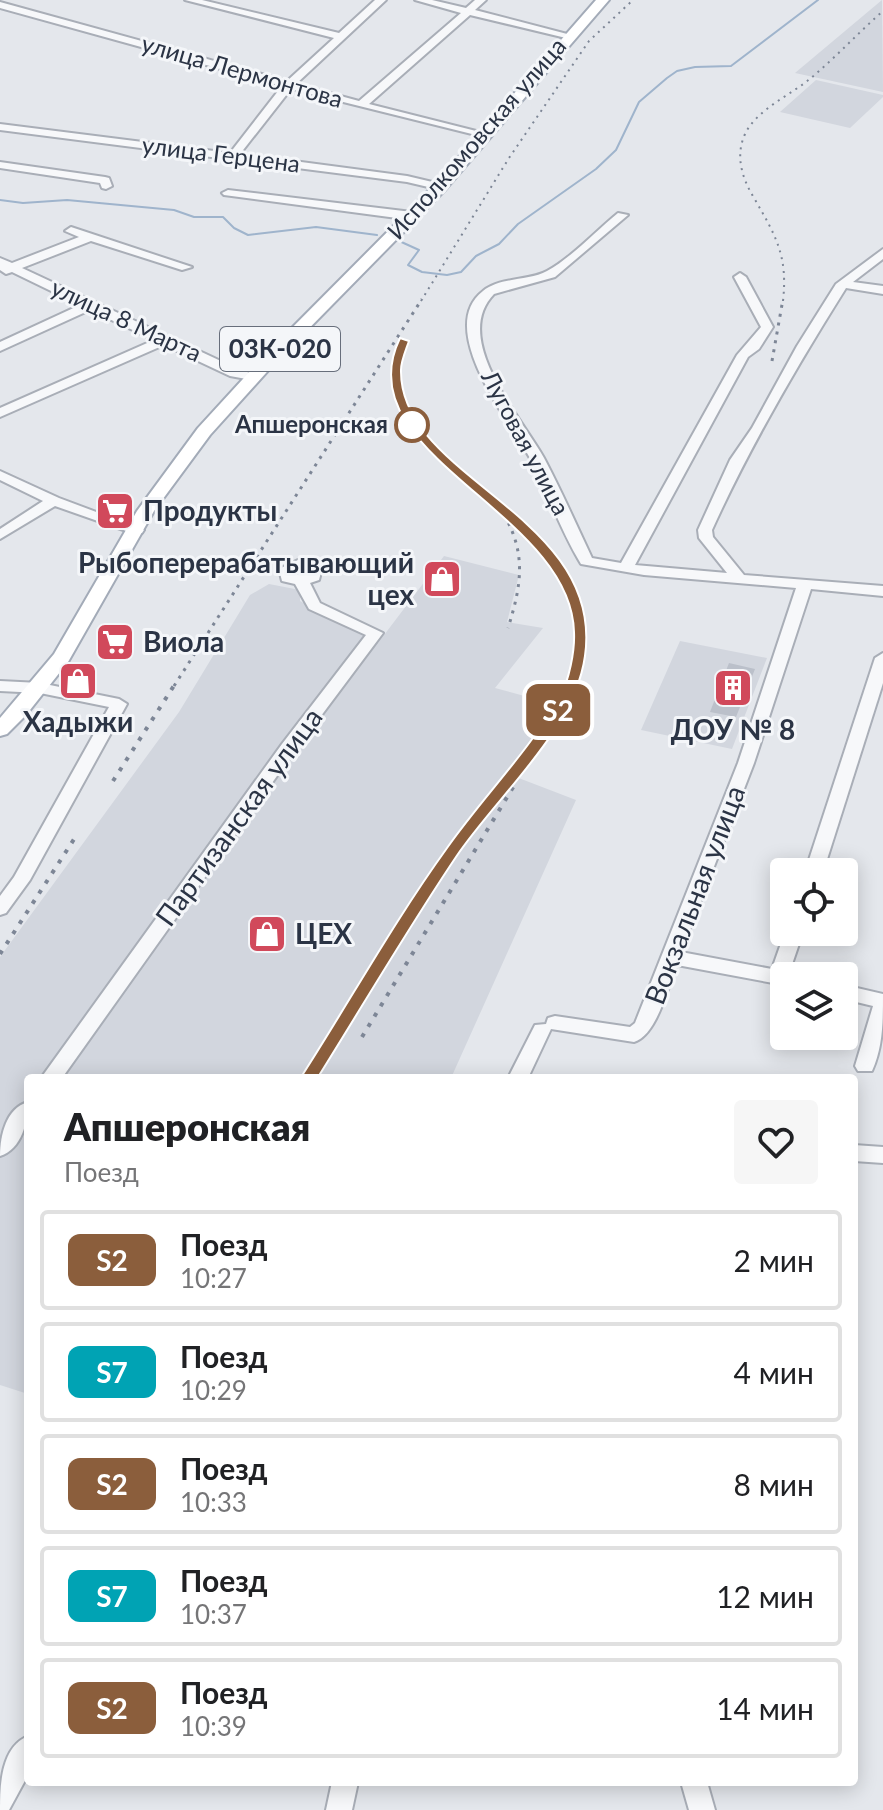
<!DOCTYPE html>
<html lang="ru">
<meta charset="utf-8">
<style>
:root{--surface:#fff;--page:#f6f6f6;--text:#202124;--muted:#757577;--line:#e0e0e0}
body{margin:0;font-family:Lato,sans-serif;background:var(--page);color:var(--text);height:100vh;display:flex;flex-direction:column;font-size:30px;white-space:nowrap}
*{box-sizing:border-box;margin:0}
p{font-size:26px;color:var(--muted)}
.icon{flex:none;width:44px;height:44px;fill:none;stroke:currentColor;stroke-width:2;stroke-linecap:round;stroke-linejoin:round}
.map{position:relative;flex:1;overflow:hidden}
.panel{position:absolute;left:24px;top:1074px;width:834px;height:712px;display:flex;flex-direction:column;background:var(--surface);border-radius:8px;box-shadow:0 4px 20px #0003}
.panel>*{flex:none}
.badge{padding:0 16px;border-radius:12px;font-size:28px;line-height:52px}
.fabs{position:absolute;left:770px;top:858px;display:grid;gap:16px}
.fabs a{display:grid;place-items:center;width:88px;height:88px;border-radius:8px;background:var(--surface);box-shadow:0 4px 20px #0003;font-size:40px}
.map>.badge{position:absolute;translate:-50% -50%;box-shadow:0 0 0 4px #fff}
.round{display:grid;place-items:center;flex:none;width:84px;height:84px;border-radius:8px;background:var(--page)}
.summary{display:flex;align-items:center;justify-content:space-between;height:136px;padding:0 40px}
h1{font-size:38px;font-weight:800;line-height:60px}
ul{padding:0;list-style:none}
li{display:flex;align-items:center;gap:24px;height:100px;margin:0 16px 12px;padding:0 24px;border:4px solid var(--line);border-radius:8px}
li div{flex:1}
li b{display:block;font-size:30px}
li em{font-style:normal}
li .badge{min-width:88px;font-weight:700;text-align:center}
.map>svg:first-child{display:block}
.built{fill:#d2d6de}
.lines{fill:none;stroke-linecap:round;stroke-linejoin:round}
.stream{stroke:#9fb4cc;stroke-width:2}
.building{fill:#bbc0ca}
.minor-casing{stroke:#a9aeb7;stroke-width:4}
.major-casing{stroke:#a3abb8;stroke-width:4}
.minor{fill:#f7f8fa;fill-rule:evenodd}
.major{fill:#fff;fill-rule:evenodd}
.rail-far2{stroke:#7d8696;stroke-width:2;stroke-dasharray:2 5;stroke-linecap:butt}
.rail-far1{stroke:#7d8696;stroke-width:3;stroke-dasharray:3 6;stroke-linecap:butt}
.rail{stroke:#7d8696;stroke-width:4;stroke-dasharray:4 8;stroke-linecap:butt}
.line{fill:#8b5e3c;stroke:#fff;stroke-width:2}
.stop-dot{fill:#fff;stroke:#8b5e3c;stroke-width:4}
.labels{text-anchor:middle;stroke-width:6;stroke-linejoin:round;paint-order:stroke}
.far-street-label{font-size:24px;fill:#2b3445;stroke:#f4f6f9}
.far-stop-label{font-size:24px;font-weight:bold;fill:#2b3445;stroke:#f4f6f9;text-anchor:end}
.shield{fill:#f4f6f9;stroke:#676e7b;stroke-width:2}
.shield-label{font-size:26px;font-weight:bold;fill:#2b3445}
.poi-label{font-size:28px;font-weight:bold;fill:#2b3445;stroke:#f4f6f9;text-anchor:start}
.street-label{font-size:28px;fill:#2b3445;stroke:#f4f6f9}
</style>
<div class="map">
<svg width="883" height="1810" viewBox="0 0 883 1810">
<rect width="100%" height="100%" fill="#e4e7ec"/>
<g class="built">
<path d="M 882,0 L 883,92 L 795,73 Z"/>
<path d="M 816,80 L 883,95 L 883,97 L 850,128 L 780,112 Z"/>
<path d="M 444,556 L 519,575 L 507,622 L 543,628 L 495,688 L 561,706 L 516,777 L 576,800 L 451,1078 L 28,1078 L 28,1394 L 0,1385 L 0,957 L 179,712 L 250,595 L 269,584 L 300,590 L 300,601 L 378,643 Z"/>
<path d="M 680,641 L 767,658 L 732,749 L 641,730 Z"/>
</g>
<g class="lines">
<g class="stream">
<path d="M 0,200 L 23,203 L 67,200 L 174,210 L 194,217 L 223,217 L 234,228 L 248,235 L 316,227 L 377,235"/>
<path d="M 397,240 L 419,250 L 408,265 L 422,272 L 447,275 L 461,272 L 476,256 L 499,244 L 518,224 L 596,169 L 616,150 L 639,102 L 667,78 L 677,71 L 695,67 L 731,66 L 818,0"/>
</g>
</g>
<path class="building" d="M 729,663 L 755,669 L 736,717 L 710,712 Z"/>
<g class="lines">
<g class="minor-casing">
<g id="minor">
<path d="M 185,0 L 202,0 L 339,33 L 375,0 L 386,0 L 296,84 L 359,101 L 461,13 L 415,0 L 432,0 L 466,8 L 475,0 L 486,0 L 475,10 L 571,35 L 566,38 L 470,15 L 369,104 L 488,134 L 488,138 L 291,89 L 240,154 L 407,176 L 445,185 L 447,187 L 441,190 L 407,182 L 0,130 L 0,124 L 230,153 L 282,86 L 0,8 L 0,2 L 287,81 L 334,38 Z"/>
<path d="M 0,162 L 105,177 L 109,178 L 112,186 L 106,189 L 102,188 L 100,183 L 0,168 Z"/>
<path d="M 228,190 L 412,212 L 418,216 L 412,220 L 224,195 L 222,193 Z"/>
<path d="M 618,213 L 628,215 L 555,277 L 494,294 C 450,339 522,418 544,458 C 561,490 576,524 592,558 L 621,563 L 737,355 L 761,327 L 734,277 L 740,273 L 746,277 L 773,327 L 759,349 L 748,357 L 635,565 L 727,573 L 699,538 L 698,530 L 730,460 L 752,428 L 797,346 L 836,284 L 883,249 L 883,259 L 853,282 L 883,286 L 883,294 L 846,288 C 797,366 750,446 712,530 L 713,537 L 744,575 L 883,586 L 883,596 L 811,589 L 754,763 L 681,952 L 772,969 L 785,932 L 803,932 L 789,973 L 792,976 L 784,976 L 784,985 L 677,965 C 668,986 657,1035 634,1042 L 551,1029 L 528,1078 L 508,1078 L 535,1025 L 546,1024 L 548,1018 L 555,1016 L 630,1027 L 635,1023 L 738,763 L 796,588 L 644,575 L 581,564 C 561,531 548,494 531,460 C 511,423 434,329 483,291 C 500,277 529,281 547,271 C 571,258 597,230 618,213 Z"/>
<path d="M 71,227 L 192,267 L 182,270 L 91,241 L 22,268 L 240,370 L 258,375 L 258,381 L 230,376 L 164,345 L 0,417 L 0,408 L 154,340 L 90,310 L 0,351 L 0,342 L 80,305 L 12,272 L 6,274 L 0,270 L 0,258 L 12,263 L 79,237 L 65,231 Z"/>
<path d="M 0,471 L 59,498 L 144,530 L 142,533 L 132,533 L 55,506 L 0,539 L 0,529 L 43,501 L 0,480 Z"/>
<path d="M 298,560 L 320,565 L 322,568 L 319,580 L 310,583 L 320,603 L 383,633 L 294,752 L 62,1078 L 41,1078 L 282,744 L 366,635 L 309,609 L 295,584 L 282,581 L 279,569 ZM 299,569 L 307,571 L 307,574 L 294,575 L 294,571 Z"/>
<path d="M 883,653 L 883,683 L 823,872 L 805,872 L 875,658 Z"/>
<path d="M 0,681 L 40,683 L 119,699 L 127,704 L 30,880 L 6,913 L 0,915 L 0,896 L 14,877 L 109,707 L 40,693 L 0,691 Z"/>
<path d="M 844,985 L 883,994 C 883,1021 883,1047 872,1071 L 858,1071 L 855,1066 L 873,1006 L 844,999 Z"/>
<path d="M 28,1102 C 28,1121 22,1149 0,1156 C 0,1136 6,1108 28,1102 Z"/>
<path d="M 854,1145 L 883,1147 L 883,1163 L 854,1161 Z"/>
<path d="M 28,1736 L 28,1775 L 9,1810 L 0,1810 C 0,1785 1,1747 28,1736 Z"/>
<path d="M 332,1782 L 358,1782 L 352,1810 L 326,1810 Z"/>
<path d="M 681,1782 L 707,1782 L 715,1810 L 689,1810 Z"/>
</g>
</g>
<g class="major-casing">
<path id="major" d="M 596,0 L 609,0 L 445,190 L 275,363 L 210,435 L 154,511 L 68,662 L 26,715 L 7,734 L 0,736 L 0,718 L 54,654 L 137,511 L 198,428 L 264,356 L 435,184 Z"/>
</g>
<use href="#minor" class="minor"/>
<use href="#major" class="major"/>
<g class="rail-far2">
<path d="M 421,301 L 509,158 L 589,41 L 633,0"/>
<path d="M 783,301 C 788,256 776,236 754,198 C 742,178 735,156 745,134 C 757,109 791,95 811,78 C 836,57 858,33 883,11"/>
</g>
<g class="rail-far1">
<path d="M 404,341 C 401,350 395,361 395,370 C 398,497 627,519 570,686"/>
<path d="M 772,361 L 783,299"/>
<path d="M 504,515 C 527,554 521,587 508,628"/>
<path d="M 174,686 L 422,299"/>
</g>
<g class="rail">
<path d="M 113,781 L 175,684"/>
<path d="M 0,954 L 78,833"/>
<path d="M 362,1037 L 515,784"/>
<path d="M 309,1078 C 356,1004 400,927 450,854 C 490,797 541,749 571,684"/>
</g>
</g>
<path class="line" d="M 400,338 L 409,341 C 406,350 401,361 401,370 C 399,479 605,514 585,656 C 575,730 497,796 456,857 C 407,930 362,1007 315,1082 L 303,1082 L 301,1078 L 303,1074 C 351,999 395,920 447,848 C 483,797 528,752 560,697 C 569,680 575,651 574,632 C 571,511 343,455 400,338 Z"/>
<defs>
<g id="supermarket-square" transform="scale(2)"><rect x="-9" y="-9" width="18" height="18" rx="4" fill="#d1495b" stroke="#f4f6f9"/><path d="M-6-5.5h2.5l.6 2H6L4.5 2H-2.5L-4.4-4H-6ZM-1.5 3.2a1.3 1.3 0 1 0 .1 0ZM3 3.2a1.3 1.3 0 1 0 .1 0Z" fill="#fff"/></g>
<g id="shop-square" transform="scale(2)"><rect x="-9" y="-9" width="18" height="18" rx="4" fill="#d1495b" stroke="#f4f6f9"/><path d="M-5-2.5h2.3a2.7 3.5 0 0 1 5.4 0H5L5.5 6h-11ZM-1.5-2.5h3a1.5 2.3 0 0 0-3 0Z" fill="#fff"/></g>
<g id="building-square" transform="scale(2)"><rect x="-9" y="-9" width="18" height="18" rx="4" fill="#d1495b" stroke="#f4f6f9"/><path d="M-4-6H4V6H1V3H-1V6H-4ZM-2.5-4.3h1.7v1.8h-1.7ZM.8-4.3h1.7v1.8H.8ZM-2.5-1h1.7V.8h-1.7ZM.8-1h1.7V.8H.8Z" fill="#fff"/></g>
</defs>
<g fill-rule="evenodd">
<use href="#supermarket-square" x="115" y="511"/>
<use href="#shop-square" x="442" y="579"/>
<use href="#supermarket-square" x="115" y="642"/>
<use href="#shop-square" x="78" y="681"/>
<use href="#building-square" x="733" y="688"/>
<use href="#shop-square" x="267" y="934"/>
</g>
<circle class="stop-dot" cx="412" cy="425" r="16"/>
<g class="labels">
<g class="far-street-label">
<text transform="translate(242 72) rotate(16)" y="8">улица Лермонтова</text>
<text transform="translate(477 139) rotate(-49)" y="8">Исполкомовская улица</text>
<text transform="translate(221 155) rotate(7)" y="8">улица Герцена</text>
<text transform="translate(126 321) rotate(25)" y="8">улица 8 Марта</text>
<text transform="translate(525 443) rotate(62)" y="8">Луговая улица</text>
</g>
<g class="far-stop-label">
<text x="388" y="433">Апшеронская</text>
</g>
<rect class="shield" x="220" y="327" width="120" height="44" rx="6"/>
<g class="shield-label">
<text x="280" y="358">03К-020</text>
</g>
<g class="poi-label">
<text x="143" y="521">Продукты</text>
<text x="414" y="573" text-anchor="end">Рыбоперерабатывающий<tspan x="414" dy="32">цех</tspan></text>
<text x="143" y="652">Виола</text>
<text x="78" y="732" text-anchor="middle">Хадыжи</text>
<text x="733" y="740" text-anchor="middle">ДОУ № 8</text>
<text x="295" y="944">ЦЕХ</text>
</g>
<g class="street-label">
<text transform="translate(239 817) rotate(-54)" y="10">Партизанская улица</text>
<text transform="translate(695 895) rotate(-69)" y="10">Вокзальная улица</text>
</g>
</g>
</svg>
<div class="fabs">
<a><svg class="icon" aria-label="locate" viewBox="0 0 24 24"><circle cx="12" cy="12" r="6"/><path d="M12 2v4M12 18v4M2 12h4M18 12h4"/></svg></a>
<a><svg class="icon" aria-label="layers" viewBox="0 0 24 24"><path d="M12 4l9 5-9 5-9-5zM3 14l9 5 9-5"/></svg></a>
</div>
<b class="badge" style="left:558px;top:710px;background:#8b5e3c;color:#fff">S2</b>
<section class="panel">
<div class="summary"><div><h1>Апшеронская</h1><p>Поезд</p></div><a class="round"><svg class="icon" aria-label="heart" viewBox="0 0 24 24"><path d="M12 20l-8-8c-3-5 5-10 8-4 3-6 11-1 8 4z"/></svg></a></div>
<ul>
<li><span class="badge" style="background:#8b5e3c;color:#fff">S2</span><div><b>Поезд</b><p>10:27</p></div><em>2 мин</em></li>
<li><span class="badge" style="background:#00a3b4;color:#fff">S7</span><div><b>Поезд</b><p>10:29</p></div><em>4 мин</em></li>
<li><span class="badge" style="background:#8b5e3c;color:#fff">S2</span><div><b>Поезд</b><p>10:33</p></div><em>8 мин</em></li>
<li><span class="badge" style="background:#00a3b4;color:#fff">S7</span><div><b>Поезд</b><p>10:37</p></div><em>12 мин</em></li>
<li><span class="badge" style="background:#8b5e3c;color:#fff">S2</span><div><b>Поезд</b><p>10:39</p></div><em>14 мин</em></li>
</ul>
</section>
</div>
